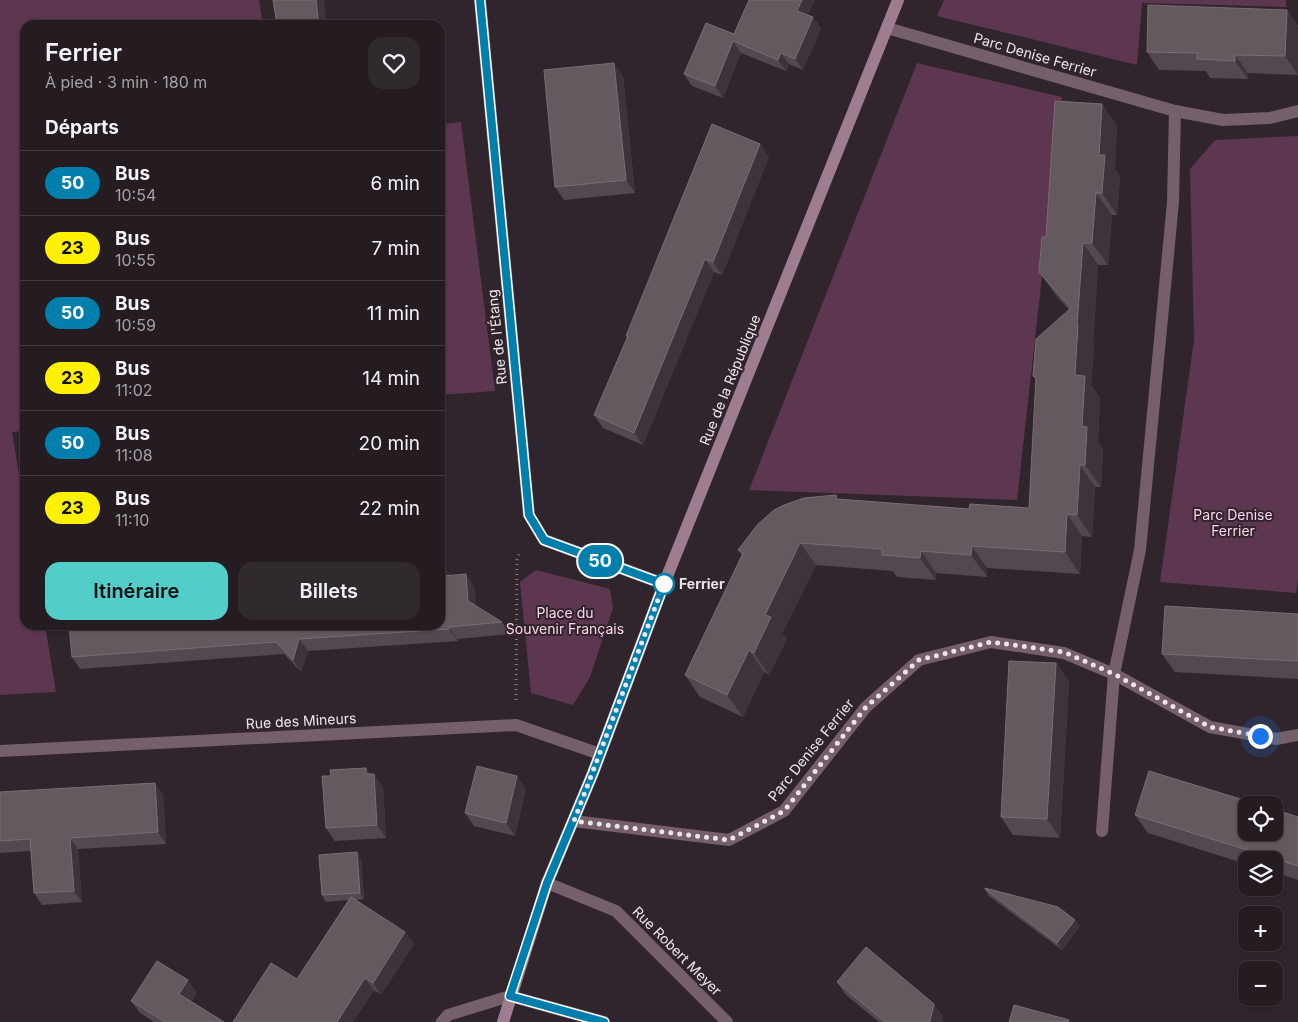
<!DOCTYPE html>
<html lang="fr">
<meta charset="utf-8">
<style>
:root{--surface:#241c21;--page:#30292e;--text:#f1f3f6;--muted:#a3a1a5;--line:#413a3f;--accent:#53cdca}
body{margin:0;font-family:Inter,sans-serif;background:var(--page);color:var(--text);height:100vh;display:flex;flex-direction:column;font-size:19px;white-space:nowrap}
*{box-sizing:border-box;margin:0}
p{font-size:16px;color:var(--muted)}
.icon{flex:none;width:28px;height:28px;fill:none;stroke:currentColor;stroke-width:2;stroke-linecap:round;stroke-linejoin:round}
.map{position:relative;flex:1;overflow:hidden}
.details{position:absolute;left:20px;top:20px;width:425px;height:610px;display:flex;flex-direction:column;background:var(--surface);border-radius:15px;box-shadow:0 1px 4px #0004,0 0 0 1px var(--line)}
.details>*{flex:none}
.badge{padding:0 10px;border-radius:16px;font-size:18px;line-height:32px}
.tools{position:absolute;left:1238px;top:796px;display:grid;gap:10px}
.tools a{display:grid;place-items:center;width:45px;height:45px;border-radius:10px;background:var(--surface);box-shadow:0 1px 4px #0004,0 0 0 1px var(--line);font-size:25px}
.you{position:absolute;width:25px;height:25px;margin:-12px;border:4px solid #fff;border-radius:50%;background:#1a73e8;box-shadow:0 0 0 8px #1a73e833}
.map>.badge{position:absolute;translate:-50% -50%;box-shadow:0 0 0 2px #fff}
h2{padding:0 25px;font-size:19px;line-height:45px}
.round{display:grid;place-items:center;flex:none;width:52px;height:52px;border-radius:15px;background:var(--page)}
.head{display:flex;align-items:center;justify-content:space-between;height:85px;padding:0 25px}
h1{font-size:24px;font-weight:600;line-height:38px}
.button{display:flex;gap:10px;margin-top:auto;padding:10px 25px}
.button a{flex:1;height:58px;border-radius:15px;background:var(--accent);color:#111;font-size:20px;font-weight:600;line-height:58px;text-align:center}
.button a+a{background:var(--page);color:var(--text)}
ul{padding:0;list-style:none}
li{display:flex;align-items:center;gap:15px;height:65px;padding:0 25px;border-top:1px solid var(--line)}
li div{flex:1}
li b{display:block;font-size:19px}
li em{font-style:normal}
li .badge{min-width:55px;font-weight:700;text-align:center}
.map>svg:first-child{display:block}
.green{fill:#5d364f}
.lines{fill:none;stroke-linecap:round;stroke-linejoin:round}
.path{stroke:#82787e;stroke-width:3;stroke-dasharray:1 4;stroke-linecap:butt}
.street{stroke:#745f6b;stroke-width:12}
.secondary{stroke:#9e7d91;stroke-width:12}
.wall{fill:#53484f}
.shaded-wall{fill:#3e333a}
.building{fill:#64595f;stroke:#796e74}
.line-casing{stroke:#fff;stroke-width:11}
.line{stroke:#007eac;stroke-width:8}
.walk{stroke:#ebe4e8;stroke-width:5;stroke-dasharray:0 9}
.stop-dot{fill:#fff;stroke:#007eac;stroke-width:2.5}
.labels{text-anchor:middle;stroke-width:4;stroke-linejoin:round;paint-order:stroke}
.street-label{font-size:14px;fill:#ebe4e8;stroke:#30252c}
.park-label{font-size:14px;fill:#ffd1ec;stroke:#30252c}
.stop-label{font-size:14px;font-weight:bold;fill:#ebe4e8;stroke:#30252c;text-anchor:start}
</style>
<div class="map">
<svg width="1298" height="1022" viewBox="0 0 1298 1022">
<rect width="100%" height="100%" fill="#30252c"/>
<g class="green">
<path d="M 0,0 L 259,0 L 263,25 L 25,25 L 25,431 L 12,432 L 25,510 L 25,625 L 45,625 L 56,692 L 0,695 Z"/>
<path d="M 944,0 L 1286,0 L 1286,7 L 1142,3 L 1137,65 L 937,16 Z"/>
<path d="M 917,63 L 1062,97 L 1017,500 L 749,490 Z"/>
<path d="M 461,122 L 495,391 L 440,395 L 440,124 Z"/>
<path d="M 1298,136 L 1298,579 L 1296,593 L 1160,582 L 1194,340 L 1190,169 L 1215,140 Z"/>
<path d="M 536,570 L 610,589 L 613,608 L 590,677 L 573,705 L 531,693 L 520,582 Z"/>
</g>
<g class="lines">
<path class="path" d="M 516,700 L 517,560 L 520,552"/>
<g class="street">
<path d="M 480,0 L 529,515 L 544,540 L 664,584"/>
<path d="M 887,28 L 1175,111 L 1223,120 L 1270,118 L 1298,111"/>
<path d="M 0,751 L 516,725 L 600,754"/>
<path d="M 574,821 L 729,840 L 784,811 L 866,707 L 919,660 L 991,642 L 1064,653 L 1114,674 L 1210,727 L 1276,739 L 1298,735"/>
<path d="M 1102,831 L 1114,674 L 1140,550 L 1173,202 L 1175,111"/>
<path d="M 547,883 L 616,911 L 727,1022"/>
<path d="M 442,1022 L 448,1015 L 510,996 L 604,1022"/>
</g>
<path class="secondary" d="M 503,1022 L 547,883 L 593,773 L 664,584 L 898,0"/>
</g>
<g class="wall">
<path d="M 1287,10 L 1298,26 L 1298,75 L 1248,73 L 1248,79 L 1210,78 L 1206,71 L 1159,70 L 1147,52 Z"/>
<path d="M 808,15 L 813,17 L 821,29 L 803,70 L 789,64 L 786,71 L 741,53 L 723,98 L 692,86 L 684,74 L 734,34 Z"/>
<path d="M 623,76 L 635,193 L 564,200 L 555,187 Z"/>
<path d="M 1102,104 L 1117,126 L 1115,169 L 1120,177 L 1117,215 L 1112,215 L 1108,265 L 1098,265 L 1093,345 L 1094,347 L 1091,385 L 1100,398 L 1098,442 L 1103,449 L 1101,487 L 1095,487 L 1092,537 L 1082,536 L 1080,574 L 987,568 L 987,577 L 936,573 L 936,580 L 897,577 L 893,571 L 816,565 L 782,634 L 787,639 L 769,675 L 764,672 L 743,717 L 700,697 L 685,675 L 742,555 L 738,550 L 840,499 L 969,509 L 1029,508 L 1036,381 L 1033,376 L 1069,310 L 1055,294 L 1039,272 L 1046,237 Z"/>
<path d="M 760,144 L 769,157 L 722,275 L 714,272 L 643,445 L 603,428 L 594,415 L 627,337 L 626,336 Z"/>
<path d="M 443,564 L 450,576 L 474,586 L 476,606 L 502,622 L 510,634 L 457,639 L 458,641 L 308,651 L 301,672 L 284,654 L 80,669 L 72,657 Z"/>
<path d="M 1298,614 L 1298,679 L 1175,672 L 1162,654 Z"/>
<path d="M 1056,663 L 1069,682 L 1060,838 L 1013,835 L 1001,817 Z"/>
<path d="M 366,768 L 370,774 L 383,787 L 386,838 L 335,841 L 326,828 L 331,776 Z"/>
<path d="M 526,789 L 515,836 L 474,826 L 465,813 Z"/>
<path d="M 0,792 L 163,794 L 166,844 L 78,849 L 82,902 L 42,905 L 34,893 L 31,851 L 0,853 Z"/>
<path d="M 1135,815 L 1298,817 L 1298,880 L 1274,872 L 1274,860 L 1246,860 L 1246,864 L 1148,833 Z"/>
<path d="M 361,859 L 364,899 L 356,900 L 405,932 L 414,944 L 381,995 L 374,990 L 353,1022 L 233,1022 L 297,979 L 348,900 L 326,902 L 322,895 Z"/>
<path d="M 985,889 L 1080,926 L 1062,950 L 989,896 Z"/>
<path d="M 837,982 L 934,1004 L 943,1017 L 942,1022 L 879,1022 L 846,995 Z"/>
<path d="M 197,993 L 191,1002 L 224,1022 L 154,1022 L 140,1013 L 131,1001 Z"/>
</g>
<g class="shaded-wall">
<path d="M 316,0 L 324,0 L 327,25 L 319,25 Z"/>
<path d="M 802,0 L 815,0 L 805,22 L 797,11 Z"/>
<path d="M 1287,10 L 1298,26 L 1298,75 L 1285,56 Z"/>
<path d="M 813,17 L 821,29 L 803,70 L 795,59 Z"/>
<path d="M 733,41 L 741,53 L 723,98 L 715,86 Z"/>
<path d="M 781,53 L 789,64 L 786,71 L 778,60 Z"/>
<path d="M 1235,55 L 1248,73 L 1248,79 L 1235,61 Z"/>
<path d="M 614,63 L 623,76 L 635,193 L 626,180 Z"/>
<path d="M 1102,104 L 1117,126 L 1115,169 L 1120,177 L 1117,215 L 1102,193 L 1099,155 Z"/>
<path d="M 760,144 L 769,157 L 722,275 L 713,262 Z"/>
<path d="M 1096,193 L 1112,215 L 1108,265 L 1092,243 Z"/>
<path d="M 1083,243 L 1098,265 L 1093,345 L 1094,347 L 1091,385 L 1100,398 L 1098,442 L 1103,449 L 1101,487 L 1085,465 L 1082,426 L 1075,375 L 1077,325 Z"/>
<path d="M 705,259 L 714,272 L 643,445 L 634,433 Z"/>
<path d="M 1080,465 L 1095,487 L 1092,537 L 1077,515 Z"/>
<path d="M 1067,514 L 1082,536 L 1080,574 L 1065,552 Z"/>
<path d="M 800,543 L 816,565 L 782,634 L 787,639 L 769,675 L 754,653 L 765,615 Z"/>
<path d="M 972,546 L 987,568 L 987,577 L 971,555 Z"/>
<path d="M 921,551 L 936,573 L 936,580 L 920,558 Z"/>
<path d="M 443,564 L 451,576 L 444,576 Z"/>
<path d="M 466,574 L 474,586 L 477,613 L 468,601 Z"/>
<path d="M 449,627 L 457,639 L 458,641 L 449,629 Z"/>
<path d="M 299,639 L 308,651 L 301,672 L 293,660 Z"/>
<path d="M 749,650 L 764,672 L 743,717 L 727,695 Z"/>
<path d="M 1056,663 L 1069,682 L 1060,838 L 1047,819 Z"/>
<path d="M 366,768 L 375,781 L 366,774 Z"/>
<path d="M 374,774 L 383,787 L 386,838 L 377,825 Z"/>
<path d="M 517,776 L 526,789 L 515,836 L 506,823 Z"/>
<path d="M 155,783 L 163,794 L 166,844 L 158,832 Z"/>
<path d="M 70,838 L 78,849 L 82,902 L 74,891 Z"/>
<path d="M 357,852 L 361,859 L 364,899 L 360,893 Z"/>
<path d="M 1075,920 L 1080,926 L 1062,950 L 1057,943 Z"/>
<path d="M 405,932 L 414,944 L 381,995 L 373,983 Z"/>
<path d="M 365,978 L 374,990 L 353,1022 L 337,1022 Z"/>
<path d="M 188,980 L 197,993 L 188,1006 L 179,994 Z"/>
<path d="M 934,1004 L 943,1017 L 942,1022 L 929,1022 Z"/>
</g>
<g class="building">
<path d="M 273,0 L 316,0 L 319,25 L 277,25 Z"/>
<path d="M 749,0 L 802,0 L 797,11 L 813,17 L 795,59 L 781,53 L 778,60 L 733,41 L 715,86 L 684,74 L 706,23 L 734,34 Z"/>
<path d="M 1148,5 L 1287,10 L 1285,56 L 1235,55 L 1235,61 L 1197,59 L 1197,53 L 1147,52 Z"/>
<path d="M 614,63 L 626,180 L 555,187 L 544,70 Z"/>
<path d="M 1055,101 L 1102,104 L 1099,155 L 1105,155 L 1102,193 L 1096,193 L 1092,243 L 1083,243 L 1077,325 L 1078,325 L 1075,375 L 1085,376 L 1082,426 L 1087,427 L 1085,465 L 1080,465 L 1077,515 L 1067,514 L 1065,552 L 972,546 L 971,555 L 921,551 L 920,558 L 882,555 L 882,549 L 800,543 L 765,615 L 771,617 L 754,653 L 749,650 L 727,695 L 685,675 L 743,553 L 738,550 L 758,524 L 774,510 L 784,505 L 804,498 L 836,495 L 837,499 L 969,509 L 970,504 L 1029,508 L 1036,377 L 1033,376 L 1036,339 L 1071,308 L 1039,272 L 1042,237 L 1046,237 Z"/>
<path d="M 712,124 L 760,144 L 713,262 L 705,259 L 634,433 L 594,415 L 628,336 L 626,336 Z"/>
<path d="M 443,564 L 444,576 L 466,574 L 468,601 L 502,622 L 449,627 L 449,629 L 299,639 L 293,660 L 276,642 L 72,657 L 69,625 L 440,625 L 440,565 Z"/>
<path d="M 1165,606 L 1298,614 L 1298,661 L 1162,654 Z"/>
<path d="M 1009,661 L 1056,663 L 1047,819 L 1001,817 Z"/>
<path d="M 477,766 L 517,776 L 506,823 L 465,813 Z"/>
<path d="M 366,768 L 366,774 L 374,774 L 377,825 L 326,828 L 322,776 L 331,776 L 330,770 Z"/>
<path d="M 1149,771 L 1260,805 L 1246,805 L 1246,832 L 1274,832 L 1274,809 L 1298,817 L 1298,866 L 1135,815 Z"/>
<path d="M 155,783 L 158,832 L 70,838 L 74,891 L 34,893 L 30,839 L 0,841 L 0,792 Z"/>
<path d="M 357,852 L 360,893 L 322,895 L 319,855 Z"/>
<path d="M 985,888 L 1058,907 L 1075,920 L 1057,943 L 985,889 Z"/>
<path d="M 351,897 L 405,932 L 373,983 L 365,978 L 337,1022 L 233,1022 L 271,963 L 297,979 Z"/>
<path d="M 866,947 L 934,1004 L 930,1021 L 929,1022 L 885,1022 L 837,982 Z"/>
<path d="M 157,961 L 188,980 L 179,994 L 224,1022 L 165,1022 L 131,1001 Z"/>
<path d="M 1014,1005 L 1069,1020 L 1068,1022 L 1009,1022 Z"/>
</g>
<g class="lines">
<g class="line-casing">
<path id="line" d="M 480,0 L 529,515 L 544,540 L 664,584 L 593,773 L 547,883 L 510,996 L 604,1022"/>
</g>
<use href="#line" class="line"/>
<path class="walk" d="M 664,584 L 574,821 L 729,840 L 784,811 L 866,707 L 919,660 L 991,642 L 1064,652 L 1114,674 L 1210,727 L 1260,736"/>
</g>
<circle class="stop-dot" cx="664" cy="584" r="10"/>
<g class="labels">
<g class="street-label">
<text transform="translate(1035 55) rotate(16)" y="5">Parc Denise Ferrier</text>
<text transform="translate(497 337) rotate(-96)" y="5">Rue de l'Étang</text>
<text transform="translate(730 380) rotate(-68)" y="5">Rue de la République</text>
<text transform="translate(301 721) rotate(-3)" y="5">Rue des Mineurs</text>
<text transform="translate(811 750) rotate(-51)" y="5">Parc Denise Ferrier</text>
<text transform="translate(677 951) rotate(45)" y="5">Rue Robert Meyer</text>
</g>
<g class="park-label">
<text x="1233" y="520">Parc Denise<tspan x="1233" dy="16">Ferrier</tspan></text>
<text x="565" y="618">Place du<tspan x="565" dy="16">Souvenir Français</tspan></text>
</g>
<g class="stop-label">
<text x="679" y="589">Ferrier</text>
</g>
</g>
</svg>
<div class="tools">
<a><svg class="icon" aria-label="locate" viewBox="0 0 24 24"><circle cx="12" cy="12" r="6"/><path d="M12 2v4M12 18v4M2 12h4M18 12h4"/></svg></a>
<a><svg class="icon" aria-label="layers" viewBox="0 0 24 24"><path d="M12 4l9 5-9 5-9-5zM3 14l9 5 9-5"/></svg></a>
<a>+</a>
<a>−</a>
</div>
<div class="you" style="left:1260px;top:736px"></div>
<b class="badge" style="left:600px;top:561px;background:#007eac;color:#fff">50</b>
<section class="details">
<div class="head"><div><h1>Ferrier</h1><p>À pied · 3 min · 180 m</p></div><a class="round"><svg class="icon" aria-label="heart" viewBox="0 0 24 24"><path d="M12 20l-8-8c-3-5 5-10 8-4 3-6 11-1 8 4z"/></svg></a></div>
<h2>Départs</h2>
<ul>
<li><span class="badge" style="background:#007eac;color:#fff">50</span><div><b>Bus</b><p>10:54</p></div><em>6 min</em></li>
<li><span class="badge" style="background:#fff100;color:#111">23</span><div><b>Bus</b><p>10:55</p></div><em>7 min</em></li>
<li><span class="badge" style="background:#007eac;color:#fff">50</span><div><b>Bus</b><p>10:59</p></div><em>11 min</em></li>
<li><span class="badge" style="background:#fff100;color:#111">23</span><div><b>Bus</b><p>11:02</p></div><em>14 min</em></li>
<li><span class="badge" style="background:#007eac;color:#fff">50</span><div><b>Bus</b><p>11:08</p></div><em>20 min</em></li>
<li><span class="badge" style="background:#fff100;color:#111">23</span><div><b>Bus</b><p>11:10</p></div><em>22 min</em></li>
</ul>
<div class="button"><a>Itinéraire</a><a>Billets</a></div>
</section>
</div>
